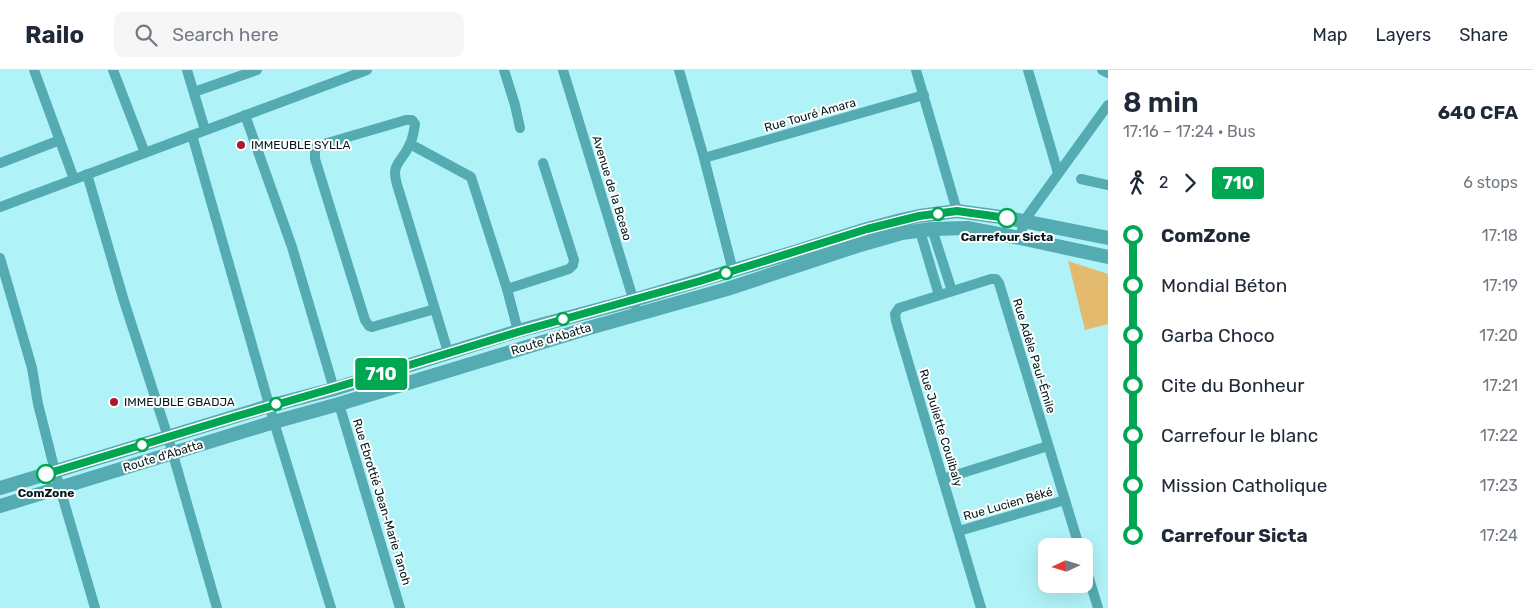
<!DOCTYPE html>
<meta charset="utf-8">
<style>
:root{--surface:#fff;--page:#f6f6f7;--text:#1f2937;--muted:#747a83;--line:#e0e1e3}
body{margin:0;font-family:Rubik,sans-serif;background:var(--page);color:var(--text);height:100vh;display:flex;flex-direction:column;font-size:19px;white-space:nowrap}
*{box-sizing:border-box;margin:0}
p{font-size:16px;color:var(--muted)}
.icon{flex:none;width:28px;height:28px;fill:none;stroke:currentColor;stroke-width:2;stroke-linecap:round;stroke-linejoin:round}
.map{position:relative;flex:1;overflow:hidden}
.panel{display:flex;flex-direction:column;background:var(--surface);width:425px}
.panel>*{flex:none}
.badge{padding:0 10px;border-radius:4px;font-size:18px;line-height:32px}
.needle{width:32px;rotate:266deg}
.controls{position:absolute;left:1038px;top:468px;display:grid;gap:10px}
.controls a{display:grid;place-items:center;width:55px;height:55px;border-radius:10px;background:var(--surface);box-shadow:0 5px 20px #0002;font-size:25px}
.map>.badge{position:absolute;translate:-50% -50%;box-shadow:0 0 0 2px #fff}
.legs{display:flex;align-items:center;gap:8px;height:55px;padding:0 15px;font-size:16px}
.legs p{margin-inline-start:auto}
.overview{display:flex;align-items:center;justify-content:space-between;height:85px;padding:0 15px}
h1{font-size:28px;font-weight:600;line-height:38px}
ul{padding:0 15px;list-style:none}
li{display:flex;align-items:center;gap:18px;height:50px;font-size:19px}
li i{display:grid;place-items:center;width:8px;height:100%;margin:0 6px;background:currentColor}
li i::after{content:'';width:12px;height:12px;margin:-6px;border:4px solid;border-radius:50%;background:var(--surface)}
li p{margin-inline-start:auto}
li:first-child i{background:linear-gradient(#0000 50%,currentColor 0)}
li:last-child i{background:linear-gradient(currentColor 50%,#0000 0)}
header{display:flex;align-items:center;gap:30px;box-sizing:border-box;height:70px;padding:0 25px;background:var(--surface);border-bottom:1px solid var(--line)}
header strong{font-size:24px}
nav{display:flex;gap:28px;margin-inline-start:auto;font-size:18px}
.search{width:350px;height:45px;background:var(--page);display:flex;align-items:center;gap:12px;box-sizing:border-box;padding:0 18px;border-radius:10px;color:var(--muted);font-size:19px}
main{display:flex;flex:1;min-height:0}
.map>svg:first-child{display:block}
.green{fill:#e3ba6e}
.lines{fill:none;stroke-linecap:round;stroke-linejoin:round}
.minor{stroke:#54abb2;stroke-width:10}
.tertiary{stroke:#54abb2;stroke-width:14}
.line-1-casing{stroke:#fff;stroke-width:11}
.line-1{stroke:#00a651;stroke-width:8}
.poi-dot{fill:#ac172b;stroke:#fff;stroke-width:2}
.stop-1-dot{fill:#fff;stroke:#00a651;stroke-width:2.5}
.labels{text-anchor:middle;stroke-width:4;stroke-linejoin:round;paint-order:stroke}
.street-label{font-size:12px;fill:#001a1c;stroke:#fff}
.poi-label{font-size:12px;fill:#001a1c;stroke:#fff;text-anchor:start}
.stop-label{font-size:12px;font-weight:bold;fill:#001a1c;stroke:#fff}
</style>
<header>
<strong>Railo</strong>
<div class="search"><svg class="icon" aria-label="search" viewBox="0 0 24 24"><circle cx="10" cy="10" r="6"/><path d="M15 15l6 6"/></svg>Search here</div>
<nav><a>Map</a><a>Layers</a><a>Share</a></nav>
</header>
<main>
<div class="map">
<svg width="1108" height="538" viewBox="0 0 1108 538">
<rect width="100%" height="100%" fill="#aff3f8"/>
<path class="green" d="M 1068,191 L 1108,204 L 1108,254 L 1085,260 Z"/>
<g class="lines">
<g class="minor">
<path d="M 34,0 L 74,109"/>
<path d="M 113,0 L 145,83"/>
<path d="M 187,0 L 205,60"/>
<path d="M 504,0 L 515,35 L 520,58"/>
<path d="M 563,0 L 635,235"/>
<path d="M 679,0 L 704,88 L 733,201"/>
<path d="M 916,0 L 957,141"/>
<path d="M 1028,0 L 1058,103"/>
<path d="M 1102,0 L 1108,3"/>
<path d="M 194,22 L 257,0"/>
<path d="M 245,45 L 292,177 L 334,319"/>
<path d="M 192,65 L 274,352 L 331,538"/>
<path d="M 410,74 L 471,107 L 507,219 L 518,261"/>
<path d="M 704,88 L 924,25"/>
<path d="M 0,93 L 60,70"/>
<path d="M 87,104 L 124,231 L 168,367 L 217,538"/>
<path d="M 1081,109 L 1108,115"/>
<path d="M 0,137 L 367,0"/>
<path d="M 932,159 L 952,221"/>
<path d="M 920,161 L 939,225"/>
<path d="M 1020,168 L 1024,151 L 1108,35"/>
<path d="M 0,188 L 32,298 L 38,334 L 55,401 L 95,538"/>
<path d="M 507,219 L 569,199 L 573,195 L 574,190 L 543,93"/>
<path d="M 435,239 L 372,257 L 369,256 L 365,250 L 315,89 L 315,81 L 317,76 L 406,50 L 412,50 L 415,54 C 414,61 413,68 410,74 C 400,96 389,92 399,121 L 448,282"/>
<path d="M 339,334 L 400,538"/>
<path d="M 943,409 L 1048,376"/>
<path d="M 959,461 L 1065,430"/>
<path d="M 1084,492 L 1098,538"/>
<path d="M 981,538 L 896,251 L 895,244 L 899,238 L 991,209 L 996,209 L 999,213 L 1079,476"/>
</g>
<g class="tertiary">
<path d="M 0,418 L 269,336 L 334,319 L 518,261 L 634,230 L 798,181 L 867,159 L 901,150 L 919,146 L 957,141 L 1008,148 L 1108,168"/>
<path d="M 0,436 L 274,352 L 339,334 L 589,258 L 727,219 L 857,176 L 902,163 L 932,159 L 967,158 L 1020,168 L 1108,187"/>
</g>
</g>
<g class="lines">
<g class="line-1-casing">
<path id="line-1" d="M 46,404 L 234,347 L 334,318 L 518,262 L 700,211 L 867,159 L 919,146 L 957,141 L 1007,148"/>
</g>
<use href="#line-1" class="line-1"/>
</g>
<g class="poi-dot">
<circle cx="241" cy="75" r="5"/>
<circle cx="114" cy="332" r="5"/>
</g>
<g class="stop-1-dot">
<circle cx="938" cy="144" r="6"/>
<circle cx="1007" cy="148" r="9"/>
<circle cx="726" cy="203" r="6"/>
<circle cx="563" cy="249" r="6"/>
<circle cx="276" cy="334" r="6"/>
<circle cx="142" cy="375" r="6"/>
<circle cx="46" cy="404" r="9"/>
</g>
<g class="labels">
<g class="street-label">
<text transform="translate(810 45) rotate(-16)" y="4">Rue Touré Amara</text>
<text transform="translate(612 118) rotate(73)" y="4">Avenue de la Bceao</text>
<text transform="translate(551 269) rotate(-17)" y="4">Route d'Abatta</text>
<text transform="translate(1034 286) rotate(73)" y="4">Rue Adèle Paul-Émile</text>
<text transform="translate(941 358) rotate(73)" y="4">Rue Juliette Coulibaly</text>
<text transform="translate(163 386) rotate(-17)" y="4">Route d'Abatta</text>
<text transform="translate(382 432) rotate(73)" y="4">Rue Ebrottié Jean-Marie Tanoh</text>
<text transform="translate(1008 434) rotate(-16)" y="4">Rue Lucien Béké</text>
</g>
<g class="poi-label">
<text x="251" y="79">IMMEUBLE SYLLA</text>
<text x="124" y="336">IMMEUBLE GBADJA</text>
</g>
<g class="stop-label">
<text x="1007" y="171">Carrefour Sicta</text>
<text x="46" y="427">ComZone</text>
</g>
</g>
</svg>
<div class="controls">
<a><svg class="needle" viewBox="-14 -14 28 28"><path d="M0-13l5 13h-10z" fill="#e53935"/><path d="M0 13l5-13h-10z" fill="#747a83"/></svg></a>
</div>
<b class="badge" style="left:381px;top:304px;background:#00a651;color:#fff">710</b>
</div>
<section class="panel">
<div class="overview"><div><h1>8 min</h1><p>17:16 – 17:24 · Bus</p></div><b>640 CFA</b></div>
<div class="legs"><svg class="icon" aria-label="walk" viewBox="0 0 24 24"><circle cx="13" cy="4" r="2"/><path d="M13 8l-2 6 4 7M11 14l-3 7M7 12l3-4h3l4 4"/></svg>2<svg class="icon" aria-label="forward" viewBox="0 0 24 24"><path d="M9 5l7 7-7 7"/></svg><b class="badge" style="background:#00a651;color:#fff">710</b><p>6 stops</p></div>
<ul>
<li><i style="color:#00a651"></i><b>ComZone</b><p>17:18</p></li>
<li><i style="color:#00a651"></i><span>Mondial Béton</span><p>17:19</p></li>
<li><i style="color:#00a651"></i><span>Garba Choco</span><p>17:20</p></li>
<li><i style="color:#00a651"></i><span>Cite du Bonheur</span><p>17:21</p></li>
<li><i style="color:#00a651"></i><span>Carrefour le blanc</span><p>17:22</p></li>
<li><i style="color:#00a651"></i><span>Mission Catholique</span><p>17:23</p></li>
<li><i style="color:#00a651"></i><b>Carrefour Sicta</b><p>17:24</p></li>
</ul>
</section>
</main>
